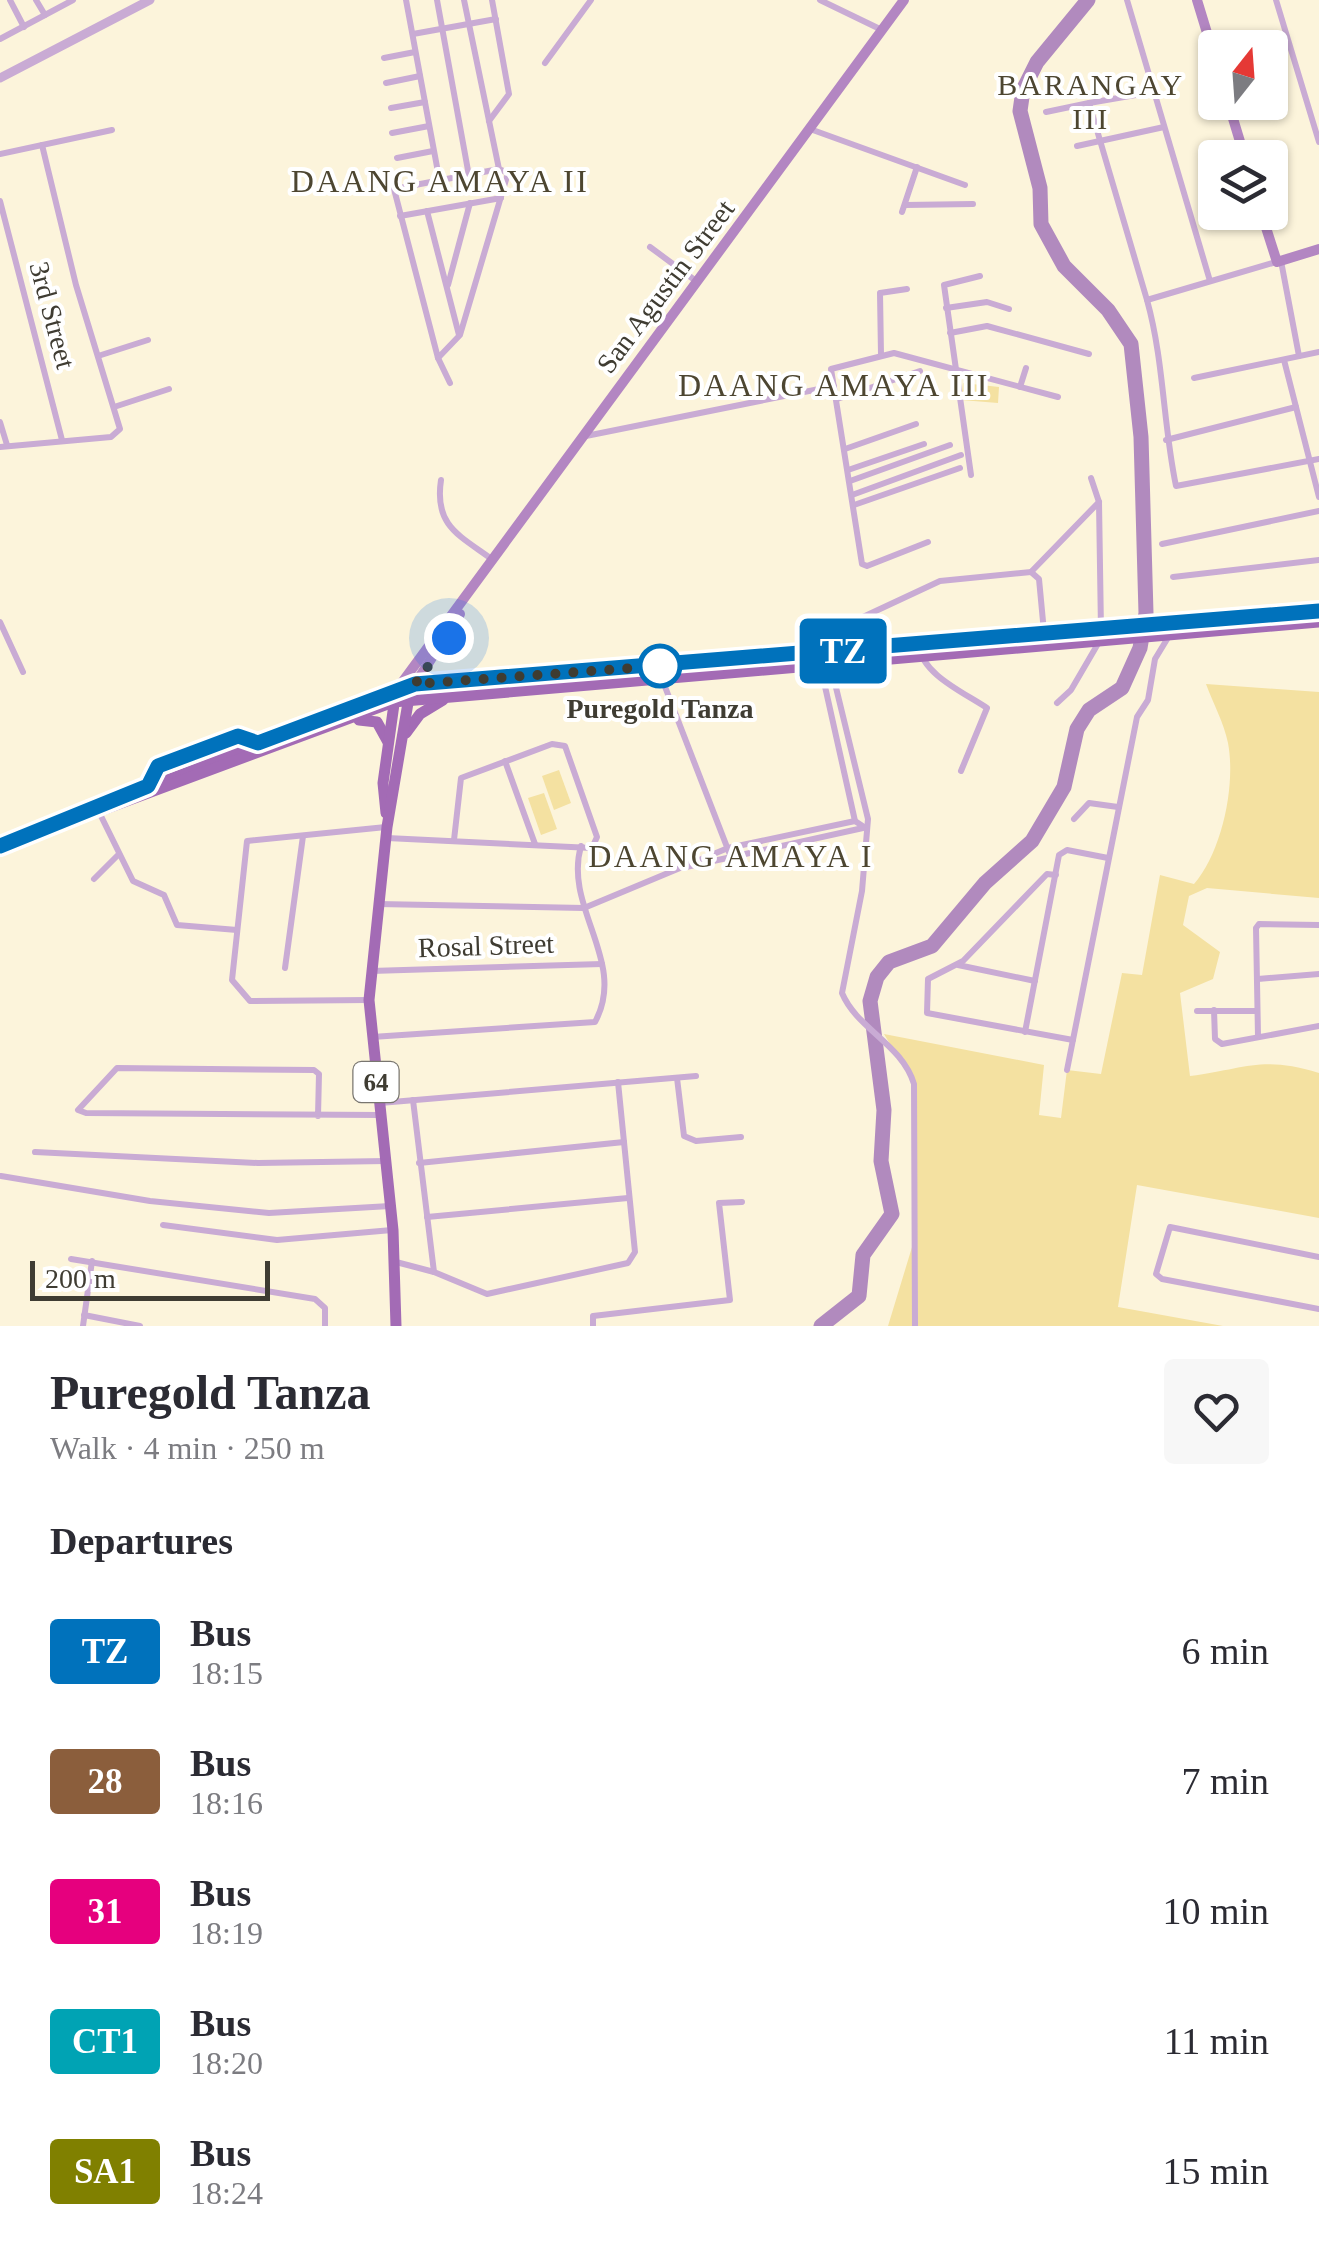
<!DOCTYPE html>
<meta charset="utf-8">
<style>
:root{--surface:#fff;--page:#f7f7f7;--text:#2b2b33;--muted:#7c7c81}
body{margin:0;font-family:"Times New Roman",serif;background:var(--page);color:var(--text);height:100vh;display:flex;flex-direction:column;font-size:38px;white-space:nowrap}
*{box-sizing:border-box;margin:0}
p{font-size:32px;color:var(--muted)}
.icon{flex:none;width:55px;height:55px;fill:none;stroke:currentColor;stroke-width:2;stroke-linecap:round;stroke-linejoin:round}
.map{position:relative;height:1326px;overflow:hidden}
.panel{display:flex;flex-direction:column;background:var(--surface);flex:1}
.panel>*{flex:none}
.badge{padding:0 20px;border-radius:8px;font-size:35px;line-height:65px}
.needle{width:65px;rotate:17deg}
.buttons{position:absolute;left:1198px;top:30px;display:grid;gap:20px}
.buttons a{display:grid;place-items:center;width:90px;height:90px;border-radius:10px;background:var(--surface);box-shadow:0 2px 8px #0004;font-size:50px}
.scale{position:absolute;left:30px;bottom:25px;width:240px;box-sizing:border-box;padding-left:10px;border:5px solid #3f3c32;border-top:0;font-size:28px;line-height:35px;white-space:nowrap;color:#3f3c32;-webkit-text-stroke:8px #fff;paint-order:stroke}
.you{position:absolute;width:50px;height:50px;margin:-25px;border:8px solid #fff;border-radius:50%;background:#1a73e8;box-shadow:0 0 0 15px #1a73e833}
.map>.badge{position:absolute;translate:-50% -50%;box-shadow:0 0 0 5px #fff}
h2{padding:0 50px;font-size:38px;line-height:90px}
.round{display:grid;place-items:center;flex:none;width:105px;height:105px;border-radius:10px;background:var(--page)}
.headline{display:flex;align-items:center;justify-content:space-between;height:170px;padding:0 50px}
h1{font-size:48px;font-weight:800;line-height:75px}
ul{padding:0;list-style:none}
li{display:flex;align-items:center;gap:30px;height:130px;padding:0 50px}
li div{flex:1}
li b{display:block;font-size:38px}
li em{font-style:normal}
li .badge{min-width:110px;font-weight:700;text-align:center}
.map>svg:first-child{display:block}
.green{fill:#f4e1a1}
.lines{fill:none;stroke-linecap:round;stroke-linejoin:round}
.river{stroke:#b18abe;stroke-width:15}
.minor{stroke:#c9abd4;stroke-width:6}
.tertiary{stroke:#c9abd4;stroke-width:9}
.secondary{stroke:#b386c2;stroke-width:10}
.primary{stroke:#a36bb5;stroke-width:11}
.line-casing{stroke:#fff;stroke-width:22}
.line{stroke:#0072bc;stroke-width:15}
.walk{stroke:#3f3c32;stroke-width:10;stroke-dasharray:0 18}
.stop-dot{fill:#fff;stroke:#0072bc;stroke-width:5}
.labels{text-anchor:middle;stroke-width:8;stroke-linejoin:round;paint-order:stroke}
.shield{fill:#fff;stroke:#797670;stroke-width:2.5}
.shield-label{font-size:25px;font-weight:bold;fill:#3f3c32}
.street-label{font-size:28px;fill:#3f3c32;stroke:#fff}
.stop-label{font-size:28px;font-weight:bold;fill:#3f3c32;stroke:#fff}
.neighbourhood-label{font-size:30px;letter-spacing:2.5px;fill:#4d4631;stroke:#fff}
.quarter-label{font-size:32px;letter-spacing:2.5px;fill:#4d4631;stroke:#fff}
</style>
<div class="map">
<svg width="1319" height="1326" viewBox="0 0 1319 1326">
<rect width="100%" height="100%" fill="#fcf4db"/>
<g class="green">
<path d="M 963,383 L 999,387 L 998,403 L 961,400 Z"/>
<path d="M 1206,684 L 1319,692 L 1319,898 L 1207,888 L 1189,896 L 1183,925 L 1220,952 L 1213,979 L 1180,993 L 1190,1076 C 1245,1069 1262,1055 1319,1073 L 1319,1218 L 1137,1185 L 1118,1307 L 1223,1326 L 888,1326 L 916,1234 L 914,1084 L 884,1034 L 1044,1065 L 1039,1115 L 1061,1118 L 1067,1070 L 1101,1074 L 1122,973 L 1142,975 L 1160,875 L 1194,884 C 1222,852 1236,785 1228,743 C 1224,723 1213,703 1206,684 Z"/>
<path d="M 559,770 L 571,803 L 554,810 L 542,776 Z"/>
<path d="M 544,793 L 557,829 L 541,835 L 528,798 Z"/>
</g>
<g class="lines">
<path class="river" d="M 821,1326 L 859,1296 L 863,1255 L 892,1214 L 881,1161 L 884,1110 L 870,1001 L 877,977 L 889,962 L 932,946 L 985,883 L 1032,841 L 1064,787 L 1077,729 L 1089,710 L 1122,688 L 1140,648 L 1146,613 L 1141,437 L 1131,344 L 1108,310 L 1064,266 L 1041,224 L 1040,188 L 1020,111 L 1023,90 L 1037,62 L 1088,0"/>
<g class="minor">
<path d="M 10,0 L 24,27"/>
<path d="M 36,0 L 45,15"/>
<path d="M 406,0 L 440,183"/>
<path d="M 437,0 L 469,176"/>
<path d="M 464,0 L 499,169"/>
<path d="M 820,0 L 882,30"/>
<path d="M 1127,0 L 1210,281"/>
<path d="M 1276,0 L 1319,142"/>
<path d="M 413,34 L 496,19"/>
<path d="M 0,39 L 73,0"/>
<path d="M 384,58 L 415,52"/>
<path d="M 545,63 L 591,0"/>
<path d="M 386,83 L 420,76"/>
<path d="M 1153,92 L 1089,103 L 1147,300 L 1276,262"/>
<path d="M 391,108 L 425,102"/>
<path d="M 1046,112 L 1089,103"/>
<path d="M 489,121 L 509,94 L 492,0"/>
<path d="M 810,129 L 965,185"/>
<path d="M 392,133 L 429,126"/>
<path d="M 1077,146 L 1164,127"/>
<path d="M 0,154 L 112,130"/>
<path d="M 397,158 L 433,151"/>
<path d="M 499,169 L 508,173 L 460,335 L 438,358 L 394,189 Z"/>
<path d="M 0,201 L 62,440"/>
<path d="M 905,205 L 973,204"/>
<path d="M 427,211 L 459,335"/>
<path d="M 902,212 L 917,167"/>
<path d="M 400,216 L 501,198"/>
<path d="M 650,247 L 696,281"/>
<path d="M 1281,261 L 1299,356"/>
<path d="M 448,285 L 470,203"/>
<path d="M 1147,300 C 1164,361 1163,424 1176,486 L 1319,459"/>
<path d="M 946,308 L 987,302 L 1009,309"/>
<path d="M 950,333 L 987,326 L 1089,354"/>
<path d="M 881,355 L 880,293 L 907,289"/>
<path d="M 98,356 L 148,340"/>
<path d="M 438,358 L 450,383"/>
<path d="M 1284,360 L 1319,497"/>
<path d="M 1194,378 L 1319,352"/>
<path d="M 1020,387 L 1026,368"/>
<path d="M 837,399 L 920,371"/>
<path d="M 114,407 L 169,389"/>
<path d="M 0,422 L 7,445"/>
<path d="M 581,437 L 834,386"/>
<path d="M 1166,440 L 1296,407"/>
<path d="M 0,447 L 111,437 L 120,429 L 76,285 L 42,145"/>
<path d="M 845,449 L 916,424"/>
<path d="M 848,470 L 924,444"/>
<path d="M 971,475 L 944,285 L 980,276"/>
<path d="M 1091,478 L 1099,502 L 1101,630"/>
<path d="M 441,480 C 434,526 459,535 493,560"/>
<path d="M 850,481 L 950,445"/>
<path d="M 852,495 L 961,455"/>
<path d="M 854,505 L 960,468"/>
<path d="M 928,542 L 867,566 L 862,564 L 831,369 L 894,353 L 1058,397"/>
<path d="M 1162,544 L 1319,511"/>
<path d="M 1031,572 L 1039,579 L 1044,632"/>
<path d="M 1173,577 L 1319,560"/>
<path d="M 0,622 L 23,672"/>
<path d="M 919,645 C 921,674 965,693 987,708 L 961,771"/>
<path d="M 848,652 L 846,633 L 850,623 L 940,581 L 1031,572 L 1099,502"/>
<path d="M 827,662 L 822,673 L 855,821 L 864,827"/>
<path d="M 831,667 L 868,819 L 862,891 L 842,993 C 857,1029 902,1044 914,1084 L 915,1326"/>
<path d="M 662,679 L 732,860"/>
<path d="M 1057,703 L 1071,690 L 1099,642"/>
<path d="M 505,761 L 535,844"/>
<path d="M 100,814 L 133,881 L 164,895 L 177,925 L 237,930"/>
<path d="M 1074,819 L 1089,803 L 1118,807"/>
<path d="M 387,838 L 592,848 L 597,837 L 565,746 L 552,744 L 461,778 L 454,840"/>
<path d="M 686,867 L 863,828"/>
<path d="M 1056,875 L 1047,874 L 963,961 L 928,979 L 927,1013 L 1073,1040"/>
<path d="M 94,879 L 118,855"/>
<path d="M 378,904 L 584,908 L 728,848 L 855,821"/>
<path d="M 958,965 L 1035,981"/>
<path d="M 285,968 L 303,836"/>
<path d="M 371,971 L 602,964"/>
<path d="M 1258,979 L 1319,974"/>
<path d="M 369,1000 L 250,1001 L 232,980 L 247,841 L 386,827"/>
<path d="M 1214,1010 L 1215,1039 L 1222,1044 L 1319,1026"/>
<path d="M 1197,1011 L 1257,1011"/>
<path d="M 1025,1032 L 1059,855 L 1067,850 L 1108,858"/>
<path d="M 1258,1036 L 1256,928 L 1259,924 L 1319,925"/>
<path d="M 372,1037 L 595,1022 C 628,962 563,908 581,846"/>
<path d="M 1067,1070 L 1137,717 L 1148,700 L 1155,659 L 1169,636"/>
<path d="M 677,1078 L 684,1136 L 696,1141 L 741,1137"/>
<path d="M 413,1100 L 434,1272"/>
<path d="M 380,1103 L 696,1076"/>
<path d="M 318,1116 L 319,1074 L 314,1070 L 117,1068 L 78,1110 L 86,1113 L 380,1115"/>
<path d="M 35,1152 L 258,1163 L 386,1161"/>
<path d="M 419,1163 L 624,1142"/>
<path d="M 1,1176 L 150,1201 L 269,1213 L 390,1206"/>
<path d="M 427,1217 L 628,1198"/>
<path d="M 163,1225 L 277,1240 L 392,1230"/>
<path d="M 1319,1257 L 1170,1227 L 1156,1274 L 1162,1279 L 1319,1309"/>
<path d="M 71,1259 L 315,1299 L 325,1308 L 325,1326"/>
<path d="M 396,1262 L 434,1272 L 487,1294 L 628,1263 L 635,1252 L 618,1082"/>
<path d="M 84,1315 L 140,1326"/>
<path d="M 83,1326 L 92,1261"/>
<path d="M 593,1326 L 593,1316 L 730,1300 L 719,1203 L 742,1202"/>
</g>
<path class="tertiary" d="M 0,78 L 150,0"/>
<g class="secondary">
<path d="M 1197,0 L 1215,59"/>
<path d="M 1228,102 L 1245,158"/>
<path d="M 1261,212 L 1277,262 L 1319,249"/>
<path d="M 415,684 L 460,614"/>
<path d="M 398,688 L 904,0"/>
</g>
<g class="primary">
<path d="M 359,720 L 377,722 L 388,742"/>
<path d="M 406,733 L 420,714 L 443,700"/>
<path d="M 386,813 L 383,783 L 395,697"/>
<path d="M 0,845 L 415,684 L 1319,611"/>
<path d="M 8,845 L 393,702 L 1319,622"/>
<path d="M 396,1326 L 393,1230 L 369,1000 L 387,827 L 409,697"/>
</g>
</g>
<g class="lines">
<g class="line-casing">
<path id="line" d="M 0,846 L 148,786 L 158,766 L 238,736 L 258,743 L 415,684 L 1319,611"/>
</g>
<use href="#line" class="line"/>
<path class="walk" d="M 449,638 L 415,684 L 660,666"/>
</g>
<circle class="stop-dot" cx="660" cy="666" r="20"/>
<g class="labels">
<rect class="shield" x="353.5" y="1062" width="45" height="40" rx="8"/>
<g class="shield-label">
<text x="376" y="1091">64</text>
</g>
<g class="street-label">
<text transform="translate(665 286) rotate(-53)" y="10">San Agustin Street</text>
<text transform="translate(53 315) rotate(75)" y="10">3rd Street</text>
<text transform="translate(486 945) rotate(-2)" y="10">Rosal Street</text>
</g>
<g class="stop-label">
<text x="660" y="718">Puregold Tanza</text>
</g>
<g class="neighbourhood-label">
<text x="1091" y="95">BARANGAY<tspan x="1091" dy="34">III</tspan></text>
</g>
<g class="quarter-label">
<text x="440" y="192">DAANG AMAYA II</text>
<text x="834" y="396">DAANG AMAYA III</text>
<text x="731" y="867">DAANG AMAYA I</text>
</g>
</g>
</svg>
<div class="buttons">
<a><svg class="needle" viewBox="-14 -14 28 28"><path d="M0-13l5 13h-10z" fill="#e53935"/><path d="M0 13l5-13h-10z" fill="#7c7c81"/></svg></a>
<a><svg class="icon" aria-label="layers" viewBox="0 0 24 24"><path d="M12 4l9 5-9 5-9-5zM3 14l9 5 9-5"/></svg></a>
</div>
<div class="scale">200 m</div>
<div class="you" style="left:449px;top:638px"></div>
<b class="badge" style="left:843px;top:651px;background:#0072bc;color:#fff">TZ</b>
</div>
<section class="panel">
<div class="headline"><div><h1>Puregold Tanza</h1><p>Walk · 4 min · 250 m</p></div><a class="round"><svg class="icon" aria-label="heart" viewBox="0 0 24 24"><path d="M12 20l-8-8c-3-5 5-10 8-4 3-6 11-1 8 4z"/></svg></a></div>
<h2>Departures</h2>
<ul>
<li><span class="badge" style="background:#0072bc;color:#fff">TZ</span><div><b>Bus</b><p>18:15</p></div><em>6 min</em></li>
<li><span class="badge" style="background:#8b5e3c;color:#fff">28</span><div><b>Bus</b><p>18:16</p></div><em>7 min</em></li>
<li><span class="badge" style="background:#e6007e;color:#fff">31</span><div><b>Bus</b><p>18:19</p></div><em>10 min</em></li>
<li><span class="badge" style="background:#00a3b4;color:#fff">CT1</span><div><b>Bus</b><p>18:20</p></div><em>11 min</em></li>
<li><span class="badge" style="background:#808000;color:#fff">SA1</span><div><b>Bus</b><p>18:24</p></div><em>15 min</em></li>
</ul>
</section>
